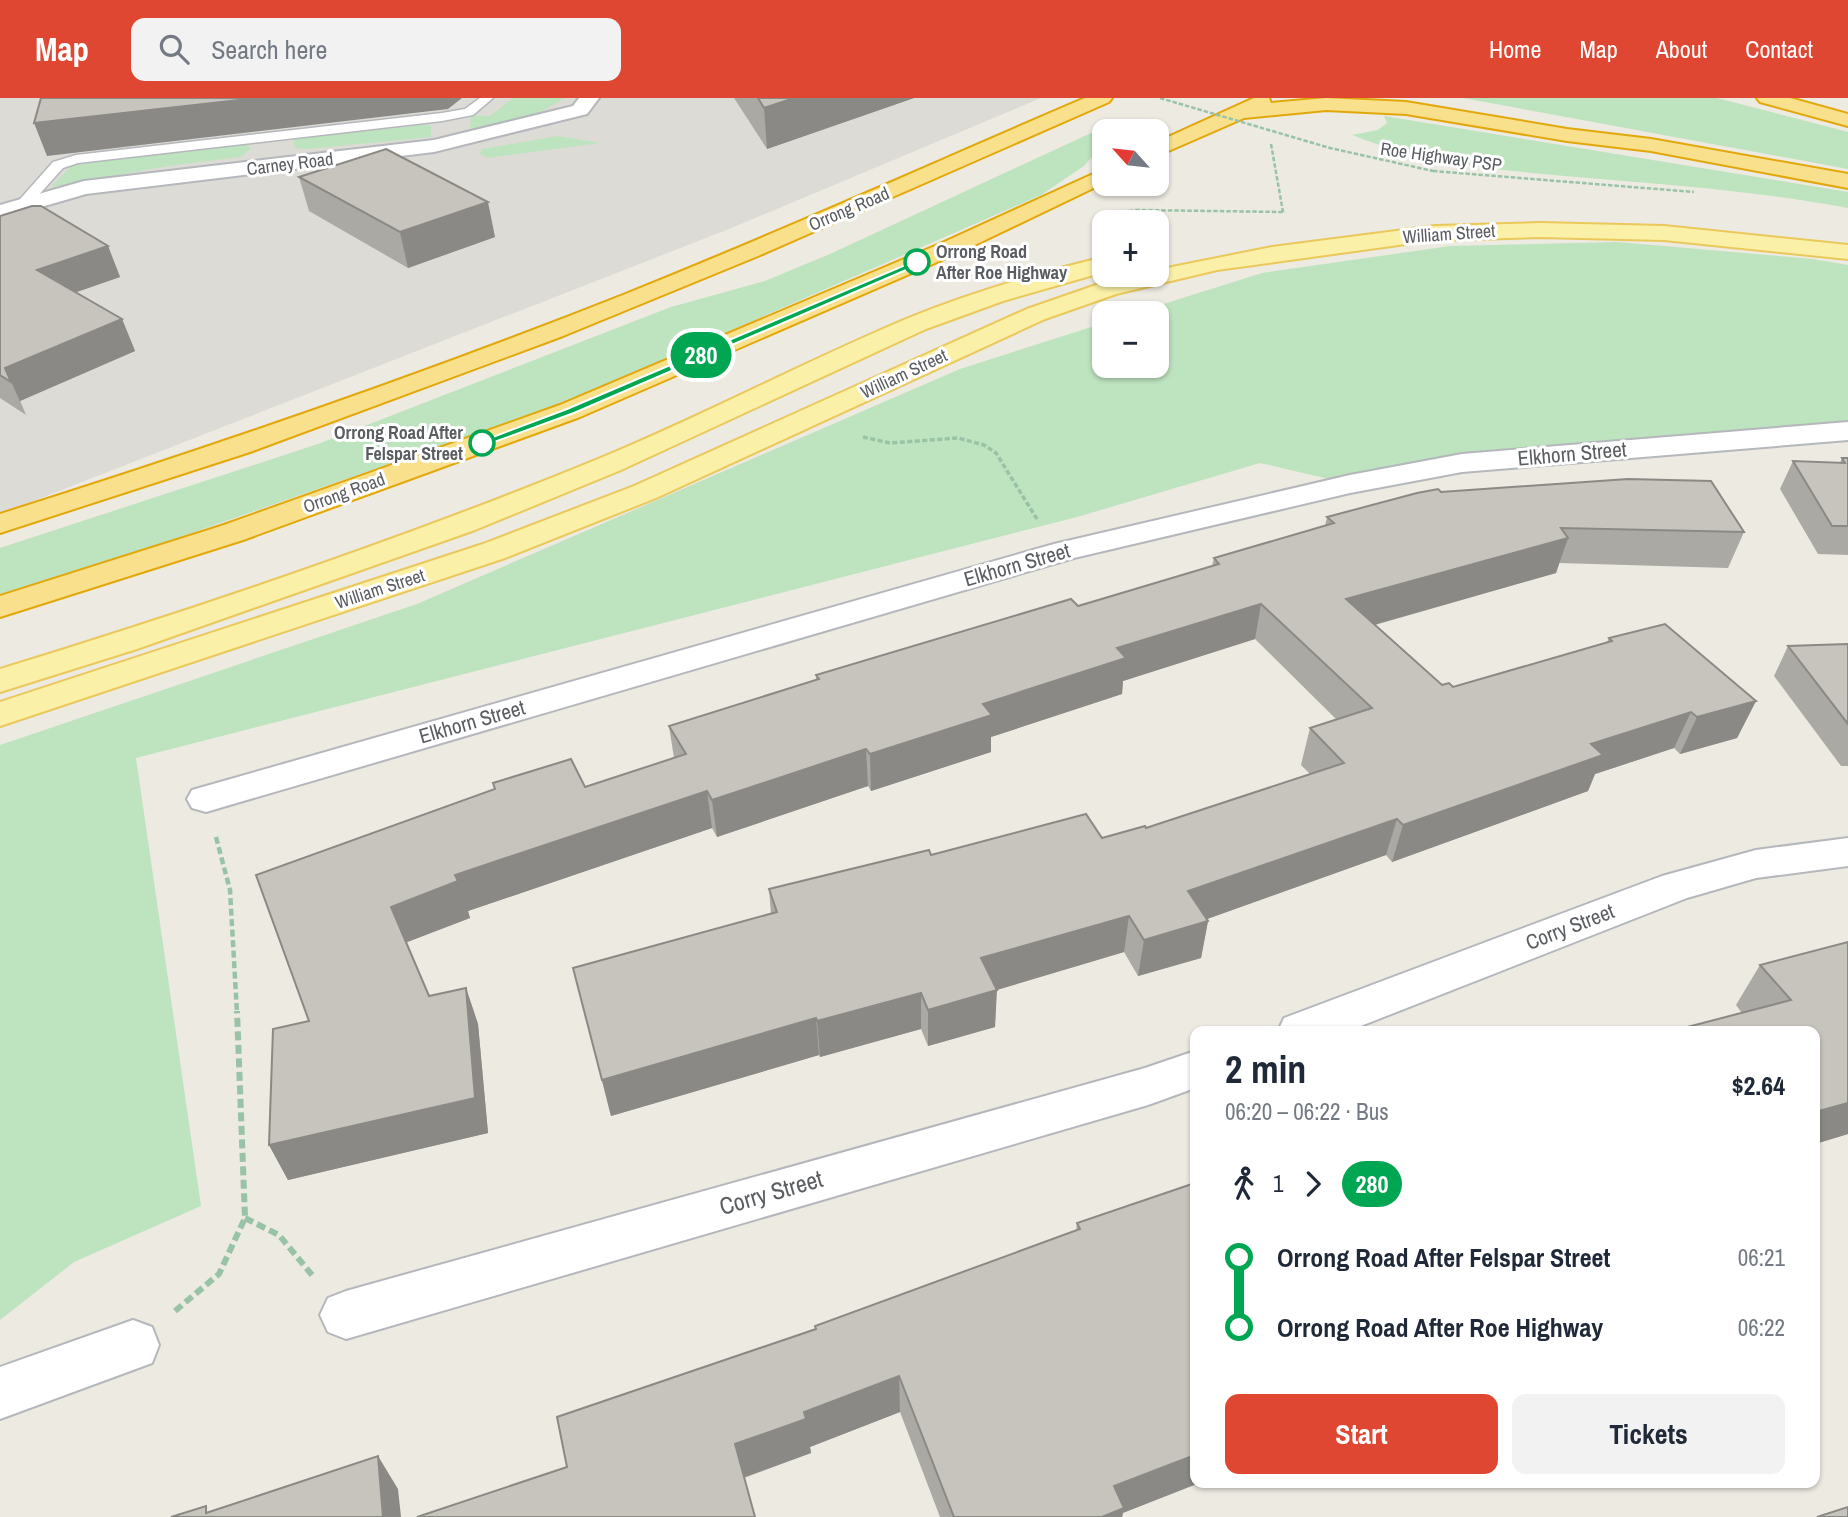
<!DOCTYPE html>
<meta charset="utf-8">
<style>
:root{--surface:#fff;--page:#f2f2f3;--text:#1f2937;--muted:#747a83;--accent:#e04732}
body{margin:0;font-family:"Archivo Narrow",sans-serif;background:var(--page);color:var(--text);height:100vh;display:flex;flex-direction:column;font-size:26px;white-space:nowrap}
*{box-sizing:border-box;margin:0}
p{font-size:23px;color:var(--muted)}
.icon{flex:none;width:38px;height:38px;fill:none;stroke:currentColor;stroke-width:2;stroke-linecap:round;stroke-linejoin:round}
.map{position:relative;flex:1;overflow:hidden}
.drawer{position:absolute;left:1190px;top:928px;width:630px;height:462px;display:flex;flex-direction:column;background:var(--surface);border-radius:14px;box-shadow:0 2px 5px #0004}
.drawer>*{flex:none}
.badge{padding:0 14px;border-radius:23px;font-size:24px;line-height:46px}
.needle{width:46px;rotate:297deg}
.tools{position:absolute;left:1092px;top:21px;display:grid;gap:14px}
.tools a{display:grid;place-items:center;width:77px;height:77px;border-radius:14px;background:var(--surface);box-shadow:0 2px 5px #0004;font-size:35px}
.map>.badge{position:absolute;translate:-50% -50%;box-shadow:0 0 0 4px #fff}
.legs{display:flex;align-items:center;gap:10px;height:77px;padding:0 35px;font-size:23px}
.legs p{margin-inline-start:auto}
.overview{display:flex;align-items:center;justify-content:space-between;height:119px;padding:0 35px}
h1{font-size:38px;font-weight:800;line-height:52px}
.cta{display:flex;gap:14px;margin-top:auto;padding:14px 35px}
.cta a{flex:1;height:80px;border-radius:14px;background:var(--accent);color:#fff;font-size:28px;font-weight:800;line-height:80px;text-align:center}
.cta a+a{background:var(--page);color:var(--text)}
ul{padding:0 35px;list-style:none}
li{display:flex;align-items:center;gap:24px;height:70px;font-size:26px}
li i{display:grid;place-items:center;width:10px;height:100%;margin:0 9px;background:currentColor}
li i::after{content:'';width:18px;height:18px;margin:-9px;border:5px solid;border-radius:50%;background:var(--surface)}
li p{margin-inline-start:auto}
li:first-child i{background:linear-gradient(#0000 50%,currentColor 0)}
li:last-child i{background:linear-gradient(currentColor 50%,#0000 0)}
header{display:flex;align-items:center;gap:42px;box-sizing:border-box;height:98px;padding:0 35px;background:var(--accent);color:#fff}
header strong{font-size:33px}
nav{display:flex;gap:38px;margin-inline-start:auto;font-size:24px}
.search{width:490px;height:63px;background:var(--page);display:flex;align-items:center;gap:18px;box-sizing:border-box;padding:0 24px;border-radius:14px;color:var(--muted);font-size:26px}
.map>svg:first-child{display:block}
.industrial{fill:#dddbd5}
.green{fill:#bee3bf}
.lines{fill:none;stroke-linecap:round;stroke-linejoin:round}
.lane-casing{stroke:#b4b7bb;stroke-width:3}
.street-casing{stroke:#b4b7bb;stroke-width:4}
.primary-casing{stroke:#eac85c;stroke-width:4}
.highway-casing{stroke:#e2a70b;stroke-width:4}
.path-far3{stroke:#98c3a6;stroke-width:2.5;stroke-dasharray:4.5 2;stroke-linecap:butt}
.path-far2{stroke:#98c3a6;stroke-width:3.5;stroke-dasharray:5 2.5;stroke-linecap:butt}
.path-far1{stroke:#98c3a6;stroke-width:4.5;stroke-dasharray:7 3.5;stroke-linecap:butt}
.path{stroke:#98c3a6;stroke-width:6;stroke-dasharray:9 4.5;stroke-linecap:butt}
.lane{fill:#fff;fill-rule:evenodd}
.street{fill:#fff;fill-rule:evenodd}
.primary{fill:#fbf0a7;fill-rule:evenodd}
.highway{fill:#f8e08c;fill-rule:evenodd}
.path-bridge{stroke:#98c3a6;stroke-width:2.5;stroke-dasharray:4.5 2;stroke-linecap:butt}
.wall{fill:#aba9a3}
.shaded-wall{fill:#8b8985}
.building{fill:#c7c4be;stroke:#8b8985;stroke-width:2}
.line-1{fill:#00a651;stroke:#fff;stroke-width:2}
.stop-1-dot{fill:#fff;stroke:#00a651;stroke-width:3.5}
.labels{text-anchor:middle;stroke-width:6;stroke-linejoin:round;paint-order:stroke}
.far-street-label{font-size:18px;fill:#5a5d61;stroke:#fff}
.far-stop-label{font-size:18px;font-weight:bold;fill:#5a5d61;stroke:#fff;text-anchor:start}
.street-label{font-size:21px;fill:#5a5d61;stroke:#fff}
.near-street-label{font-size:24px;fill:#5a5d61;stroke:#fff}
</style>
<header>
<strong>Map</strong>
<div class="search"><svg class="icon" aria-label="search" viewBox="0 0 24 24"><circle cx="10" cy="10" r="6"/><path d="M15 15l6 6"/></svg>Search here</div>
<nav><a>Home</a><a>Map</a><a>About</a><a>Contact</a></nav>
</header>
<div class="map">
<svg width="1848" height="1419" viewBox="0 0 1848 1419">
<rect width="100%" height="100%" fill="#eceae1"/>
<path class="industrial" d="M 0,0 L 1041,0 L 729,131 L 0,416 Z"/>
<g class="green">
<path d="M 513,0 L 565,0 C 546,12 491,41 470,30 L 471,17 L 490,18 Z"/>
<path d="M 1463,0 L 1717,0 L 1848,34 L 1848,71 Z"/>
<path d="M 1384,18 L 1848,94 L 1848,110 C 1762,94 1675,87 1588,80 C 1508,73 1427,67 1352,37 L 1378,32 L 1387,25 Z"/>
<path d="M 1119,22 L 1112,33 L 1104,33 L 1104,45 L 1084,68 L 1041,97 L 569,303 L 123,459 L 0,496 L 0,450 L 318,346 L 671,209 L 765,183 L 830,156 Z"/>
<path d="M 423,27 L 431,27 L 431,39 L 308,51 L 295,50 L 293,41 Z"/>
<path d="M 558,38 L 600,45 L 487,60 L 480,56 L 482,51 Z"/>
<path d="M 247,46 L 251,51 L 240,59 L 168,68 L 51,89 L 72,67 Z"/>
<path d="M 1618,144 L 1813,161 L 1848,167 L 1848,333 L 1683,346 L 1350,386 L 1260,365 L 1077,419 L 136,660 L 201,1108 L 74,1164 L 0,1222 L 0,647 L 417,506 L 960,271 L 1104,225 L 1104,268 L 1157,268 L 1157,215 L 1135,215 L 1262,175 L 1450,148 Z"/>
</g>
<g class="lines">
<g class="lane-casing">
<path id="lane" d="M 480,0 L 493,0 L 473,17 L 442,23 L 78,65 L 63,70 L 26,111 L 21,112 L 14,108 L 53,64 L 76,57 L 442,15 L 465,11 Z"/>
</g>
<g class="street-casing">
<g id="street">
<path d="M 579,0 L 599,0 L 587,16 L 434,54 L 86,96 L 0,121 L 0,107 L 84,83 L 434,42 L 573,8 Z"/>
<path d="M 1848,324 L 1848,342 L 1462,374 L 1350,395 L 1074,460 L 206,714 L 192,710 L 187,701 L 192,692 L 1054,446 L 1350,377 L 1462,356 Z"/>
<path d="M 1848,740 L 1848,768 L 1756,780 L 1687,800 L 1348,933 L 1278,933 L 1284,920 L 1662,778 L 1756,752 Z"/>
<path d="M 1195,953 L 1195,990 L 1148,1007 L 346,1241 L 328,1234 L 320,1217 L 328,1200 L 346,1193 L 1145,970 Z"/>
<path d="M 133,1222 L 152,1229 L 159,1247 L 152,1265 L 0,1321 L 0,1269 Z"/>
</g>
</g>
<g class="primary-casing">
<g id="primary">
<path d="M 1540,125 L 1664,128 L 1848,147 L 1848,161 L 1664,142 L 1540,139 L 1435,142 L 1217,172 L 1116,196 L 1045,221 L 656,400 L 505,460 L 0,628 L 0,604 L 483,446 L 634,388 L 1027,211 L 1099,186 L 1137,177 L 1157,177 L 1157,172 L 1272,149 L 1435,128 Z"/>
<path d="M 1104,159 L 1104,174 L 1003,203 L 926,231 L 621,372 L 475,432 L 137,551 L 0,594 L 0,571 C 202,509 403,441 598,361 C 702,318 802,265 906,221 C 969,195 1038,175 1104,159 Z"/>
</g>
</g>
<g class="highway-casing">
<g id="highway">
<path d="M 1085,0 L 1112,0 L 1109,4 L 758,158 L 563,238 L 250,354 L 0,435 L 0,416 C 210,350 418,278 623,197 C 778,135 931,66 1085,0 Z"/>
<path d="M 1254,0 L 1269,0 L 1271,5 L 1326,0 L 1406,4 L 1567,31 L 1651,41 L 1848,76 L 1848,90 L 1651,53 L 1567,43 L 1406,16 L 1326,12 L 1244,20 L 1157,58 L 1157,44 Z"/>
<path d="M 1757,0 L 1790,0 L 1848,16 L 1848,28 L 1760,4 Z"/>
<path d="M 1104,71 L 1104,85 L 958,155 L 580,319 L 243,442 L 0,519 L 0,498 L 221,428 L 560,307 L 942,145 Z"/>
</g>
</g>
<g class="path-far3">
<path d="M 1271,46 L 1283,114"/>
<path d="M 1433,73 L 1694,94"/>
<path d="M 1116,115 L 1136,112 L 1285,114"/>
</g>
<path class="path-far2" d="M 863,339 L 890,345 L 958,340 L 984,347 L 996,355 L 1037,421"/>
<path class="path-far1" d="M 216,739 L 230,792 L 237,915"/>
<g class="path">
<path d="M 245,1120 L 279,1137 L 312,1177"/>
<path d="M 175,1213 L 219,1176 L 245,1120 L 237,913"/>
</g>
<use href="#lane" class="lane"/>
<use href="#street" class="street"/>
<use href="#primary" class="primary"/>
<use href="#highway" class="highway"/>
<path class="path-bridge" d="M 1160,0 L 1330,50 L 1433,73"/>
</g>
<g class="wall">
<path d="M 734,0 L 914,0 L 767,51 Z"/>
<path d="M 299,79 L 495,139 L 408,170 L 309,113 Z"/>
<path d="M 0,118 L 108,148 L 120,179 L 76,194 L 122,221 L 135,253 L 20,303 L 26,317 L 0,300 Z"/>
<path d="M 1842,360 L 1848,360 L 1848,457 L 1818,456 L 1780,391 L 1793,363 L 1840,365 Z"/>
<path d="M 1441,394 L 1744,434 L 1728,470 L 1559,465 L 1556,475 L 1375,527 L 1442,587 L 1453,589 L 1607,544 L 1609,540 L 1756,603 L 1737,640 L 1680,656 L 1674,650 L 1595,676 L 1588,693 L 1392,764 L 1386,757 L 1207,821 L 1208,823 L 1201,860 L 1138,878 L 1124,854 L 996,892 L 995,929 L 928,948 L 921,931 L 820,959 L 819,957 L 611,1018 L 573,870 L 771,816 L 769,791 L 931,757 L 1102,740 L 1146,730 L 1310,676 L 1301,667 L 1310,630 L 1337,622 L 1255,541 L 1123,583 L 1122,596 L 991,639 L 991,654 L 871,693 L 868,688 L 717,739 L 712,730 L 468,813 L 470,820 L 406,844 L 429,898 L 466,890 L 478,926 L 488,1035 L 288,1082 L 269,1047 L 309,923 L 495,691 L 493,685 L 585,689 L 674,660 L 669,628 L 816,582 L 816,577 L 1078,508 L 1212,468 L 1214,460 L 1325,428 L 1327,419 Z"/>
<path d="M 1848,546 L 1848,668 L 1841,668 L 1774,578 L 1788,548 Z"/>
<path d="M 1848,844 L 1848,1036 L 1815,1046 L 1815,933 L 1742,915 L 1736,907 L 1760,867 Z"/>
<path d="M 1195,1085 L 1122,1419 L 940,1419 L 900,1314 L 810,1349 L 811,1355 L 744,1380 L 567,1369 L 815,1231 L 1076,1133 L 1077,1125 Z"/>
</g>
<g class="shaded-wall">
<path d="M 257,0 L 462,0 L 448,11 L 47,58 L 34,25 Z"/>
<path d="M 794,0 L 914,0 L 767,51 L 764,10 Z"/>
<path d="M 488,104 L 495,139 L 408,170 L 400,134 Z"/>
<path d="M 108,148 L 120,179 L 51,203 L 37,172 Z"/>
<path d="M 122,221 L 135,253 L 20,303 L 26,317 L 5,270 Z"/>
<path d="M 1568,440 L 1556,475 L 1338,537 L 1346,501 Z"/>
<path d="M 1261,506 L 1255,541 L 1123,583 L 1122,596 L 991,639 L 991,654 L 871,693 L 870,656 L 983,606 L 1117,550 Z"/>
<path d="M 1756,603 L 1737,640 L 1680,656 L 1697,619 Z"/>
<path d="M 1691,614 L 1674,650 L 1595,676 L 1588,693 L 1392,764 L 1403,727 L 1591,646 Z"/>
<path d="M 866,651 L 868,688 L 717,739 L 712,702 Z"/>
<path d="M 707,693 L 712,730 L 468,813 L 470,820 L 405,845 L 391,809 L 455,777 Z"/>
<path d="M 1397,721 L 1386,757 L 1182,830 L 1188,793 Z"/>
<path d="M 1129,818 L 1124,854 L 980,897 L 981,860 Z"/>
<path d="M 1208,823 L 1201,860 L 1138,878 L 1144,842 Z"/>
<path d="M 466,890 L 478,926 L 488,1035 L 288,1082 L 269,1047 Z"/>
<path d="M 997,892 L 995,929 L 928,948 L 928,912 Z"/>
<path d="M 921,895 L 921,931 L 820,959 L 817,923 Z"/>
<path d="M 816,920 L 819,957 L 611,1018 L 602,982 Z"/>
<path d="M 1848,1005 L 1848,1036 L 1815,1046 L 1815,1014 Z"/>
<path d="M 899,1278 L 900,1314 L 810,1349 L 811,1355 L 742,1380 L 735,1346 L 804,1314 Z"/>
<path d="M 1195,1357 L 1195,1384 L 1202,1384 L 1123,1415 L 1122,1419 L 1102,1419 L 1114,1388 Z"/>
<path d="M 378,1358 L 398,1391 L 401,1419 L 383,1419 Z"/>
</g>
<g class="building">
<path d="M 41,0 L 257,0 L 34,25 Z"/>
<path d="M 758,0 L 794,0 L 764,10 Z"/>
<path d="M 386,51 L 488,104 L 400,134 L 299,79 Z"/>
<path d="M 32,108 L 41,108 L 108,148 L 37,172 L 122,221 L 5,270 L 11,284 L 0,277 L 0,118 Z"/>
<path d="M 1842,360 L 1848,360 L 1848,428 L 1832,428 L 1793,363 L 1845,365 Z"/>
<path d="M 1628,381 L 1711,383 L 1744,434 L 1561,430 L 1568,440 L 1346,501 L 1442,587 L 1449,585 L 1453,589 L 1612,543 L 1609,540 L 1665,526 L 1756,603 L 1697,619 L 1691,614 L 1591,646 L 1603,657 L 1403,727 L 1397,721 L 1188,793 L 1208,823 L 1144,842 L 1129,818 L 981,860 L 997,892 L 928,912 L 921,895 L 817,923 L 816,920 L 602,982 L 573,870 L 777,814 L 769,791 L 929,752 L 931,757 L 1086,716 L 1102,740 L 1145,728 L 1146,730 L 1344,665 L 1310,630 L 1372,610 L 1261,506 L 1117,550 L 1126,560 L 983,606 L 992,617 L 870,656 L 866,651 L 712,702 L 707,693 L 455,777 L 458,783 L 391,809 L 429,898 L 466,890 L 475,1000 L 269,1047 L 273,931 L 309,923 L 256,777 L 495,691 L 493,685 L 571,661 L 585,689 L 686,656 L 669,628 L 819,581 L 816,577 L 1071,501 L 1078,508 L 1219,466 L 1214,460 L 1334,425 L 1327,419 L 1417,395 L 1438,391 L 1441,394 Z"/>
<path d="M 1848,546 L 1848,626 L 1788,548 Z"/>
<path d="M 1848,844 L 1848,1005 L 1815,1014 L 1815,933 L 1672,933 L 1791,902 L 1760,867 Z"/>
<path d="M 1195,1085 L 1195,1357 L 1114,1388 L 1124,1410 L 1102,1419 L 954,1419 L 899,1278 L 804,1314 L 806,1321 L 735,1346 L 755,1419 L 417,1419 L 567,1369 L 557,1319 L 816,1231 L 815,1228 L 1080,1131 L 1077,1125 Z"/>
<path d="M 378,1358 L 383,1419 L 171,1419 L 206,1408 L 206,1415 Z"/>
<path d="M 1848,1409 L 1848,1419 L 1817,1419 Z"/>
</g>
<path class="line-1" d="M 917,162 L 920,166 L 574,315 L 486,347 L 477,345 L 567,311 Z"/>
<g class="stop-1-dot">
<circle cx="917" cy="164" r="12"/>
<circle cx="482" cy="345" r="12"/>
</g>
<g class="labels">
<g class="far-street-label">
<text transform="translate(1441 59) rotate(8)" y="6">Roe Highway PSP</text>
<text transform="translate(290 66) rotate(-7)" y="6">Carney Road</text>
<text transform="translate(849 111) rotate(-23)" y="6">Orrong Road</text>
<text transform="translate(1449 136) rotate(-4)" y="6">William Street</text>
<text transform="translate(904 276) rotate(-25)" y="6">William Street</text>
<text transform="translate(344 395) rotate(-20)" y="6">Orrong Road</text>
<text transform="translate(380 491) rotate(-18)" y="6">William Street</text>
</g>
<g class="far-stop-label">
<text x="936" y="160">Orrong Road<tspan x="936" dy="21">After Roe Highway</tspan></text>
<text x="463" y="341" text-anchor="end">Orrong Road After<tspan x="463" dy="21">Felspar Street</tspan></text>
</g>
<g class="street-label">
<text transform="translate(1572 356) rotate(-5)" y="7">Elkhorn Street</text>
<text transform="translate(1017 467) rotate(-16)" y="7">Elkhorn Street</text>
<text transform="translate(472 624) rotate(-16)" y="7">Elkhorn Street</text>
<text transform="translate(1570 829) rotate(-21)" y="7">Corry Street</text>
</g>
<g class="near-street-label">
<text transform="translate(771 1095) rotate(-16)" y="8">Corry Street</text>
</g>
</g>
</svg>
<div class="tools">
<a><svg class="needle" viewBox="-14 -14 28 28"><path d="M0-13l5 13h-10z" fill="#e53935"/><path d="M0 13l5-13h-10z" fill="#747a83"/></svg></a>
<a>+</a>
<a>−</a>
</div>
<b class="badge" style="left:701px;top:257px;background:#00a651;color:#fff">280</b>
<section class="drawer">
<div class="overview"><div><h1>2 min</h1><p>06:20 – 06:22 · Bus</p></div><b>$2.64</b></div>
<div class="legs"><svg class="icon" aria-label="walk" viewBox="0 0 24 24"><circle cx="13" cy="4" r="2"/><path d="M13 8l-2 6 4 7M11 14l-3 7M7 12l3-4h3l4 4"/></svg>1<svg class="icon" aria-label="forward" viewBox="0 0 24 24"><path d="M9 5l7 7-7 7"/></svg><b class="badge" style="background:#00a651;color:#fff">280</b></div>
<ul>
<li><i style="color:#00a651"></i><b>Orrong Road After Felspar Street</b><p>06:21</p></li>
<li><i style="color:#00a651"></i><b>Orrong Road After Roe Highway</b><p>06:22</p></li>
</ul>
<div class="cta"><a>Start</a><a>Tickets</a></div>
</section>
</div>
